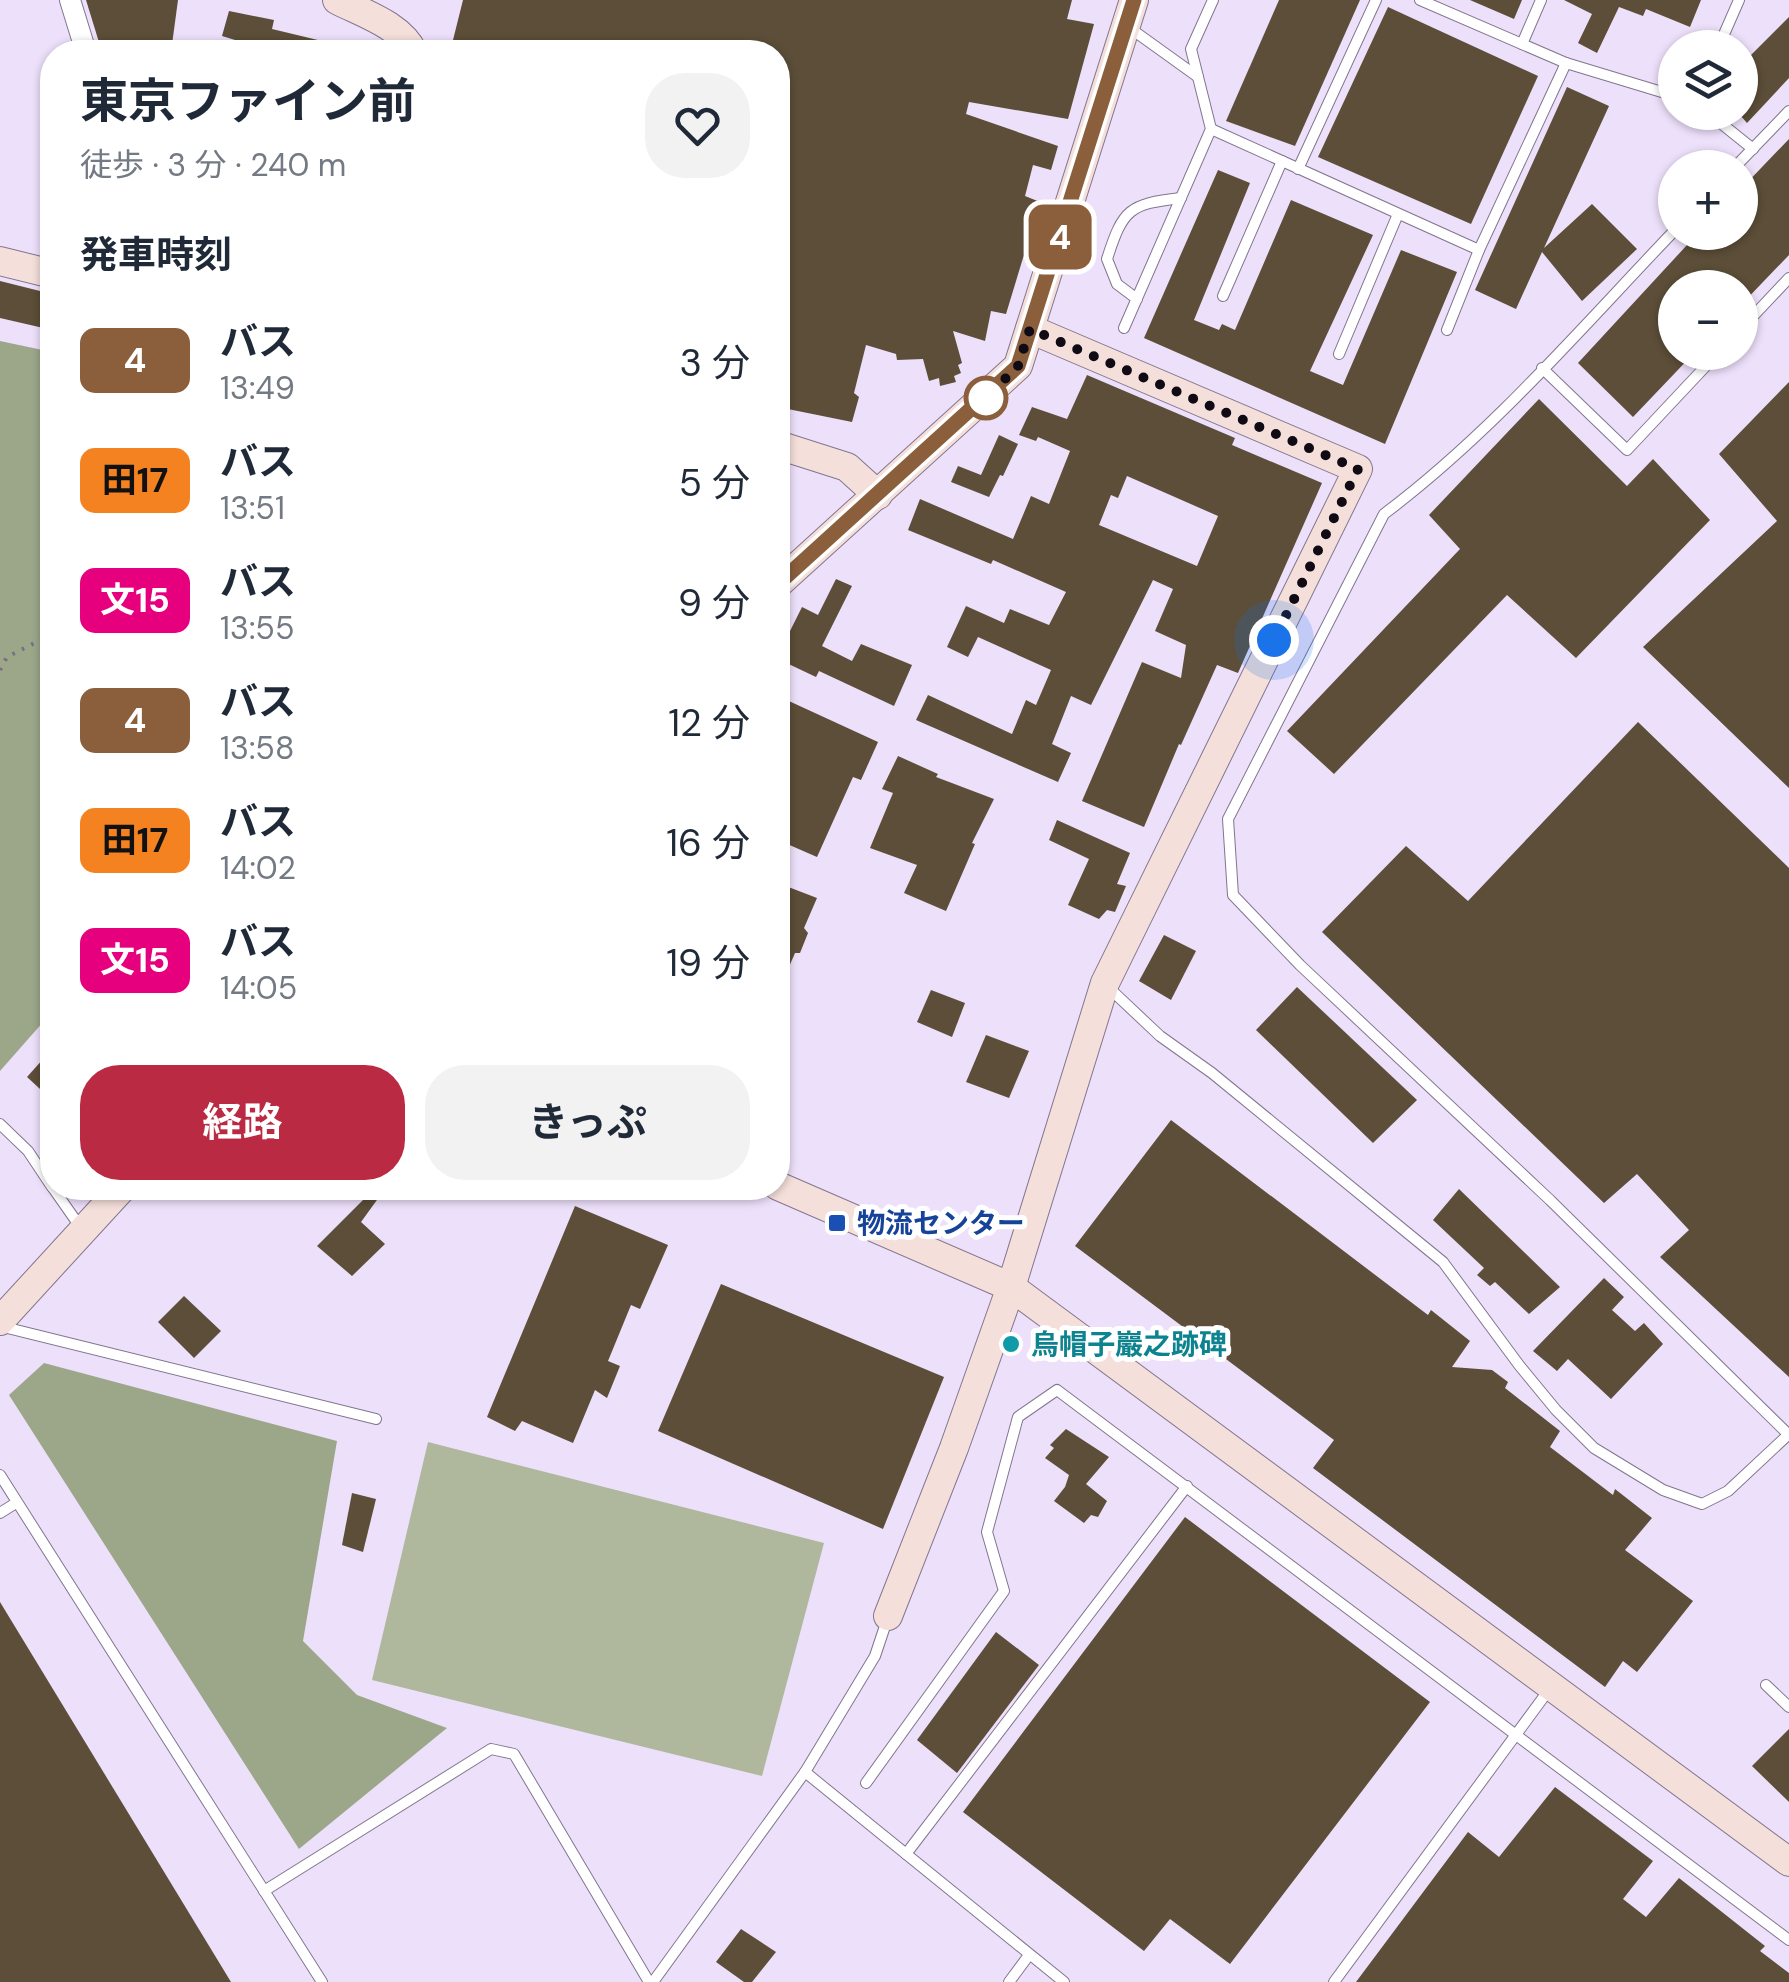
<!DOCTYPE html>
<html lang="ja">
<meta charset="utf-8">
<style>
:root{--surface:#fff;--page:#f2f2f3;--text:#1f2937;--muted:#747a83;--accent:#bb2a43}
body{margin:0;font-family:"DM Sans","Noto Sans JP",sans-serif;background:var(--page);color:var(--text);height:100vh;display:flex;flex-direction:column;font-size:38px;white-space:nowrap}
*{box-sizing:border-box;margin:0}
p{font-size:32px;color:var(--muted)}
.icon{flex:none;width:55px;height:55px;fill:none;stroke:currentColor;stroke-width:2;stroke-linecap:round;stroke-linejoin:round}
.map{position:relative;flex:1;overflow:hidden}
.panel{position:absolute;left:40px;top:40px;width:750px;height:1160px;display:flex;flex-direction:column;background:var(--surface);border-radius:40px;box-shadow:0 2px 8px #0004}
.panel>*{flex:none}
.badge{padding:0 20px;border-radius:15px;font-size:35px;line-height:65px}
.tools{position:absolute;left:1658px;top:30px;display:grid;gap:20px}
.tools a{display:grid;place-items:center;width:100px;height:100px;border-radius:50%;background:var(--surface);box-shadow:0 2px 8px #0004;font-size:50px}
.you{position:absolute;width:50px;height:50px;margin:-25px;border:8px solid #fff;border-radius:50%;background:#1a73e8;box-shadow:0 0 0 15px #1a73e833}
.map>.badge{position:absolute;translate:-50% -50%;box-shadow:0 0 0 5px #fff}
h2{padding:0 40px;font-size:38px;line-height:90px}
.round{display:grid;place-items:center;flex:none;width:105px;height:105px;border-radius:40px;background:var(--page)}
.head{display:flex;align-items:center;justify-content:space-between;height:170px;padding:0 40px}
h1{font-size:48px;font-weight:700;line-height:75px}
.action{display:flex;gap:20px;margin-top:auto;padding:20px 40px}
.action a{flex:1;height:115px;border-radius:40px;background:var(--accent);color:#fff;font-size:40px;font-weight:700;line-height:115px;text-align:center}
.action a+a{background:var(--page);color:var(--text)}
ul{padding:0;list-style:none}
li{display:flex;align-items:center;gap:30px;height:120px;padding:0 40px}
li div{flex:1}
li b{display:block;font-size:38px}
li em{font-style:normal}
li .badge{min-width:110px;font-weight:700;text-align:center}
.map>svg:first-child{display:block}
.green{fill:#afb89d}
.forest{fill:#9ca78a}
.building{fill:#5c4e38;fill-rule:evenodd}
.lines{fill:none;stroke-linecap:round;stroke-linejoin:round}
.lane-casing{stroke:#82768e;stroke-width:12}
.street-casing{stroke:#82768e;stroke-width:22}
.secondary-casing{stroke:#82768e;stroke-width:30}
.path{stroke:#786f81;stroke-width:4;stroke-dasharray:2.5 8;stroke-linecap:butt}
.lane{stroke:#fff;stroke-width:10}
.street{stroke:#fff;stroke-width:20}
.secondary{stroke:#f5dfda;stroke-width:28}
.line-casing{stroke:#fff;stroke-width:22}
.line{stroke:#8b5e3c;stroke-width:15}
.walk{stroke:#0f0a13;stroke-width:10;stroke-dasharray:0 18}
.stop-dot{fill:#fff;stroke:#8b5e3c;stroke-width:5}
.transit-dot{fill:#1a4fb4;stroke:#fff;stroke-width:4}
.culture-dot{fill:#0f9aa8;stroke:#fff;stroke-width:4}
.labels{text-anchor:middle;stroke-width:10;stroke-linejoin:round;paint-order:stroke}
.transit-label{font-size:28px;font-weight:bold;fill:#164399;stroke:#fff;text-anchor:start}
.culture-label{font-size:28px;font-weight:bold;fill:#0d838f;stroke:#fff;text-anchor:start}
</style>
<div class="map">
<svg width="1789" height="1982" viewBox="0 0 1789 1982">
<rect width="100%" height="100%" fill="#ede0fb"/>
<path class="green" d="M 428,1442 L 824,1543 L 762,1776 L 372,1680 Z"/>
<g class="forest">
<path d="M 0,341 L 52,352 L 52,1012 L 0,1071 Z"/>
<path d="M 44,1363 L 337,1441 L 303,1641 L 357,1695 L 447,1728 L 299,1849 L 9,1395 Z"/>
</g>
<g class="building">
<path d="M 86,0 L 178,0 L 171,52 L 102,52 Z"/>
<path d="M 463,0 L 1072,0 L 1067,19 L 1094,24 L 1068,119 L 969,102 L 966,114 L 1058,146 L 1051,170 L 1033,165 L 1025,196 L 1040,202 L 1006,314 L 991,311 L 985,341 L 953,331 L 962,363 L 958,365 L 961,373 L 954,376 L 956,382 L 940,386 L 939,378 L 929,381 L 923,359 L 897,360 L 896,354 L 866,345 L 854,393 L 859,397 L 852,422 L 778,407 L 778,52 L 450,52 Z"/>
<path d="M 1279,0 L 1360,0 L 1295,146 L 1226,121 Z"/>
<path d="M 1470,0 L 1522,0 L 1514,19 Z"/>
<path d="M 1564,0 L 1701,0 L 1690,27 L 1646,9 L 1643,16 L 1619,7 L 1597,53 L 1578,43 L 1592,14 Z"/>
<path d="M 1388,7 L 1538,76 L 1471,224 L 1318,157 Z"/>
<path d="M 229,11 L 274,20 L 272,29 L 347,47 L 346,52 L 232,52 L 235,40 L 222,36 Z"/>
<path d="M 1789,17 L 1789,78 L 1747,123 L 1740,115 L 1740,66 Z"/>
<path d="M 1567,87 L 1609,106 L 1544,248 L 1592,204 L 1637,249 L 1582,301 L 1542,252 L 1516,309 L 1475,290 Z"/>
<path d="M 1789,139 L 1789,255 L 1740,306 L 1740,288 L 1675,288 L 1675,352 L 1695,352 L 1633,417 L 1578,363 L 1699,232 L 1740,232 L 1740,190 Z"/>
<path d="M 1218,170 L 1250,183 L 1194,320 L 1219,330 L 1222,324 L 1235,330 L 1291,200 L 1373,235 L 1310,371 L 1343,385 L 1401,250 L 1457,272 L 1385,444 L 1144,338 Z"/>
<path d="M 0,281 L 52,294 L 52,330 L 0,318 Z"/>
<path d="M 1087,375 L 1235,438 L 1232,445 L 1322,483 L 1238,673 L 1217,665 L 1181,745 L 1179,744 L 1144,827 L 1082,801 L 1142,662 L 1181,678 L 1186,645 L 1155,631 L 1173,589 L 1153,580 L 1091,705 L 1071,696 L 1052,744 L 1071,753 L 1058,782 L 916,720 L 928,695 L 1012,734 L 1026,700 L 1036,705 L 1051,670 L 978,637 L 968,657 L 947,647 L 966,606 L 1004,623 L 1010,609 L 1049,625 L 1066,592 L 993,560 L 991,564 L 908,530 L 920,499 L 1013,539 L 1031,496 L 1049,504 L 1070,451 L 1038,437 L 1036,441 L 1019,435 L 1032,407 L 1067,419 ZM 1127,476 L 1218,516 L 1197,566 L 1099,525 L 1111,495 L 1118,498 Z"/>
<path d="M 1789,382 L 1789,788 L 1643,647 L 1777,521 L 1719,454 Z"/>
<path d="M 1539,399 L 1627,486 L 1653,459 L 1710,520 L 1576,658 L 1507,595 L 1334,774 L 1287,731 L 1460,549 L 1429,515 Z"/>
<path d="M 999,435 L 1018,444 L 1003,476 L 1000,475 L 989,497 L 951,482 L 958,466 L 981,475 Z"/>
<path d="M 836,579 L 852,586 L 822,646 L 852,661 L 861,644 L 912,665 L 894,706 L 819,671 L 816,677 L 778,659 L 778,625 L 790,631 L 802,607 L 818,615 Z"/>
<path d="M 778,696 L 878,742 L 861,780 L 853,777 L 817,857 L 778,840 Z"/>
<path d="M 1638,722 L 1789,868 L 1789,1377 L 1660,1257 L 1689,1230 L 1637,1174 L 1604,1203 L 1322,932 L 1406,846 L 1468,901 Z"/>
<path d="M 898,756 L 938,774 L 936,777 L 994,799 L 972,843 L 975,844 L 946,911 L 904,893 L 917,865 L 870,848 L 893,793 L 882,789 Z"/>
<path d="M 1057,820 L 1130,853 L 1117,884 L 1126,886 L 1115,912 L 1107,910 L 1099,919 L 1068,905 L 1089,859 L 1049,840 Z"/>
<path d="M 778,883 L 817,898 L 804,928 L 808,933 L 800,953 L 795,953 L 778,992 Z"/>
<path d="M 1164,935 L 1196,951 L 1171,1000 L 1139,981 Z"/>
<path d="M 1297,987 L 1417,1100 L 1373,1143 L 1256,1030 Z"/>
<path d="M 931,990 L 965,1003 L 952,1037 L 917,1022 Z"/>
<path d="M 986,1035 L 1029,1051 L 1009,1098 L 966,1082 Z"/>
<path d="M 52,1049 L 52,1100 L 27,1077 Z"/>
<path d="M 1171,1120 L 1428,1315 L 1431,1310 L 1470,1341 L 1452,1367 L 1492,1370 L 1508,1382 L 1505,1388 L 1560,1431 L 1550,1447 L 1613,1495 L 1615,1489 L 1652,1518 L 1625,1550 L 1693,1601 L 1637,1672 L 1623,1661 L 1605,1687 L 1313,1468 L 1334,1440 L 1075,1246 Z"/>
<path d="M 375,1188 L 382,1193 L 361,1222 L 385,1244 L 352,1276 L 317,1246 Z"/>
<path d="M 1459,1189 L 1560,1287 L 1529,1314 L 1495,1282 L 1490,1286 L 1477,1275 L 1484,1268 L 1433,1220 Z"/>
<path d="M 575,1206 L 668,1245 L 640,1309 L 631,1305 L 608,1361 L 620,1366 L 607,1398 L 595,1390 L 573,1443 L 522,1421 L 515,1431 L 487,1417 Z"/>
<path d="M 1604,1278 L 1624,1297 L 1612,1310 L 1635,1331 L 1644,1323 L 1663,1344 L 1611,1399 L 1568,1359 L 1557,1371 L 1533,1351 Z"/>
<path d="M 721,1284 L 944,1377 L 883,1529 L 658,1431 Z"/>
<path d="M 184,1296 L 221,1331 L 194,1358 L 158,1322 Z"/>
<path d="M 1066,1429 L 1109,1457 L 1086,1484 L 1107,1501 L 1098,1517 L 1091,1515 L 1084,1523 L 1054,1501 L 1065,1487 L 1069,1475 L 1045,1458 L 1054,1448 L 1050,1445 Z"/>
<path d="M 352,1493 L 376,1499 L 363,1552 L 342,1545 Z"/>
<path d="M 1185,1517 L 1430,1702 L 1230,1964 L 1170,1919 L 1144,1951 L 963,1812 Z"/>
<path d="M 0,1602 L 231,1982 L 0,1982 Z"/>
<path d="M 996,1632 L 1039,1665 L 957,1773 L 917,1740 Z"/>
<path d="M 1789,1729 L 1789,1802 L 1752,1766 Z"/>
<path d="M 1555,1787 L 1653,1861 L 1623,1899 L 1646,1917 L 1679,1878 L 1765,1946 L 1760,1951 L 1789,1973 L 1789,1982 L 1356,1982 L 1468,1832 L 1499,1857 Z"/>
<path d="M 741,1929 L 776,1952 L 752,1982 L 744,1982 L 716,1962 Z"/>
</g>
<g class="lines">
<g class="lane-casing">
<g id="lane">
<path d="M 1420,0 L 1566,63 L 1675,96"/>
<path d="M 1127,26 L 1198,77"/>
<path d="M 1522,44 L 1541,0"/>
<path d="M 1718,48 L 1739,0"/>
<path d="M 1707,112 L 1753,149"/>
<path d="M 1211,129 L 1479,250"/>
<path d="M 1734,168 L 1789,111"/>
<path d="M 1298,169 L 1376,0"/>
<path d="M 1675,230 C 1582,327 1492,433 1384,514 L 1228,819 L 1233,895 L 1300,965 L 1550,1200 L 1789,1435"/>
<path d="M 1223,296 L 1282,161"/>
<path d="M 1137,299 L 1117,284 L 1107,259 C 1123,209 1129,204 1181,198"/>
<path d="M 1124,328 L 1211,129 L 1191,49 L 1213,0"/>
<path d="M 1447,330 L 1479,250 L 1566,63"/>
<path d="M 1740,330 L 1789,278"/>
<path d="M 1339,354 L 1398,214"/>
<path d="M 1542,368 L 1627,450 L 1719,352"/>
<path d="M 1108,987 L 1160,1036 L 1212,1073 L 1443,1262 L 1519,1365 L 1556,1410 L 1594,1448 L 1663,1490 L 1702,1504 L 1728,1491 L 1789,1434"/>
<path d="M 0,1124 L 28,1151 L 52,1187"/>
<path d="M 53,1188 L 81,1228"/>
<path d="M 0,1326 L 376,1419"/>
<path d="M 0,1475 L 322,1982"/>
<path d="M 0,1513 L 16,1503"/>
<path d="M 1766,1685 L 1789,1707"/>
<path d="M 805,1772 L 1064,1982"/>
<path d="M 866,1783 L 1004,1591 L 987,1532 L 1018,1417 L 1057,1390 L 1789,1940"/>
<path d="M 906,1854 L 1187,1486"/>
<path d="M 264,1891 L 491,1749 L 514,1754 L 649,1982"/>
<path d="M 653,1982 L 805,1772 L 875,1656 L 888,1617"/>
<path d="M 1009,1982 L 1029,1955"/>
<path d="M 1334,1982 L 1551,1687"/>
</g>
</g>
<g class="street-casing">
<path id="street" d="M 70,0 L 86,52"/>
</g>
<g class="secondary-casing">
<g id="secondary">
<path d="M 337,0 C 362,13 401,25 413,52"/>
<path d="M 0,261 L 52,274"/>
<path d="M 778,445 L 847,467 L 878,495"/>
<path d="M 778,584 L 1018,366 L 1134,0"/>
<path d="M 778,1186 L 1011,1287 L 1789,1862"/>
<path d="M 0,1321 L 122,1188"/>
<path d="M 888,1616 L 954,1448 L 1011,1287 L 1105,983 L 1358,469 L 1030,329"/>
</g>
</g>
<path class="path" d="M 0,670 L 7,657 L 52,634"/>
<use href="#lane" class="lane"/>
<use href="#street" class="street"/>
<use href="#secondary" class="secondary"/>
</g>
<g class="lines">
<g class="line-casing">
<path id="line" d="M 778,584 L 1018,366 L 1134,0"/>
</g>
<use href="#line" class="line"/>
<path class="walk" d="M 986,398 L 983,401 L 1018,366 L 1030,329 L 1358,469 L 1274,640"/>
</g>
<circle class="stop-dot" cx="986" cy="398" r="20"/>
<rect class="transit-dot" x="827" y="1213" width="20" height="20" rx="5"/>
<circle class="culture-dot" cx="1011" cy="1344" r="10"/>
<g class="labels">
<g class="transit-label">
<text x="857" y="1233">物流センター</text>
</g>
<g class="culture-label">
<text x="1031" y="1354">烏帽子巖之跡碑</text>
</g>
</g>
</svg>
<div class="tools">
<a><svg class="icon" aria-label="layers" viewBox="0 0 24 24"><path d="M12 4l9 5-9 5-9-5zM3 14l9 5 9-5"/></svg></a>
<a>+</a>
<a>−</a>
</div>
<div class="you" style="left:1274px;top:640px"></div>
<b class="badge" style="left:1060px;top:237px;background:#8b5e3c;color:#fff">4</b>
<section class="panel">
<div class="head"><div><h1>東京ファイン前</h1><p>徒歩 · 3 分 · 240 m</p></div><a class="round"><svg class="icon" aria-label="heart" viewBox="0 0 24 24"><path d="M12 20l-8-8c-3-5 5-10 8-4 3-6 11-1 8 4z"/></svg></a></div>
<h2>発車時刻</h2>
<ul>
<li><span class="badge" style="background:#8b5e3c;color:#fff">4</span><div><b>バス</b><p>13:49</p></div><em>3 分</em></li>
<li><span class="badge" style="background:#f58220;color:#111">田17</span><div><b>バス</b><p>13:51</p></div><em>5 分</em></li>
<li><span class="badge" style="background:#e6007e;color:#fff">文15</span><div><b>バス</b><p>13:55</p></div><em>9 分</em></li>
<li><span class="badge" style="background:#8b5e3c;color:#fff">4</span><div><b>バス</b><p>13:58</p></div><em>12 分</em></li>
<li><span class="badge" style="background:#f58220;color:#111">田17</span><div><b>バス</b><p>14:02</p></div><em>16 分</em></li>
<li><span class="badge" style="background:#e6007e;color:#fff">文15</span><div><b>バス</b><p>14:05</p></div><em>19 分</em></li>
</ul>
<div class="action"><a>経路</a><a>きっぷ</a></div>
</section>
</div>
